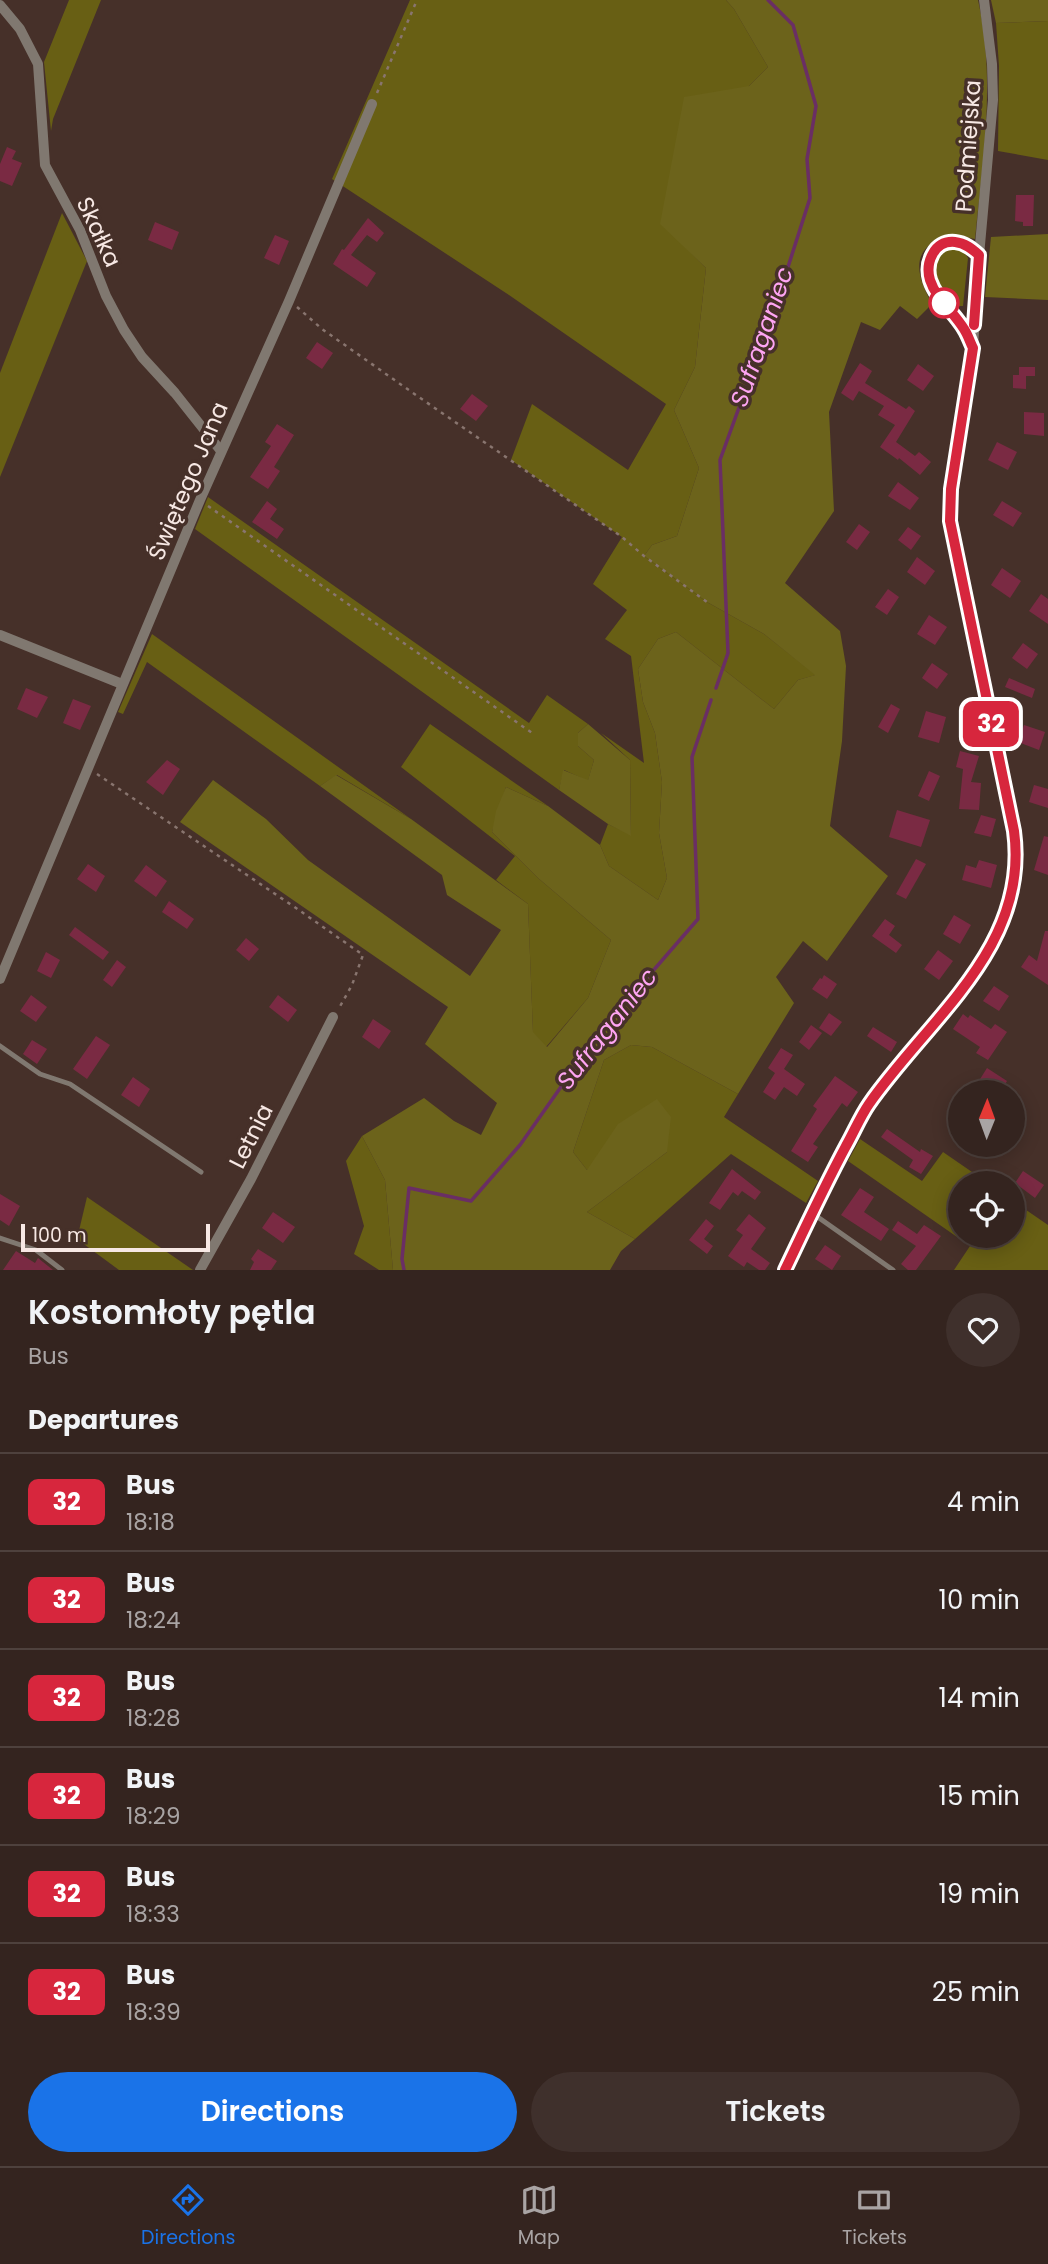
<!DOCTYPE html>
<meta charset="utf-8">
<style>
:root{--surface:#34241f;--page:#3f302c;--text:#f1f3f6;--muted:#a9a4a4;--line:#4e413d;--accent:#1a73e8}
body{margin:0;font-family:Poppins,sans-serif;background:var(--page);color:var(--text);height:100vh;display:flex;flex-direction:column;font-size:26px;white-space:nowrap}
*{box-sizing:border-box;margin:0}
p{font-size:23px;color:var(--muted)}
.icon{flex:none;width:38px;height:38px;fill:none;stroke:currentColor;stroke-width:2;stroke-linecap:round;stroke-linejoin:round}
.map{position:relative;height:1270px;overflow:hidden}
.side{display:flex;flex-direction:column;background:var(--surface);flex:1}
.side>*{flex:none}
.badge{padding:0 14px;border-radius:10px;font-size:24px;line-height:46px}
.needle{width:46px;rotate:1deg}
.buttons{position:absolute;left:948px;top:1080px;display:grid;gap:14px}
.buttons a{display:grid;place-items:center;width:77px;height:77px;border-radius:50%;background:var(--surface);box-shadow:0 4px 18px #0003,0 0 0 2px var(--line);font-size:35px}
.scale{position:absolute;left:21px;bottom:18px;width:189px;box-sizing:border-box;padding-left:7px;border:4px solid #f7e8e4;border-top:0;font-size:19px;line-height:24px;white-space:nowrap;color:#f7e8e4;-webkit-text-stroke:5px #463029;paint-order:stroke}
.map>.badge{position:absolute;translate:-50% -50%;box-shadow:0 0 0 4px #fff}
h2{padding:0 28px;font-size:26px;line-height:63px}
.round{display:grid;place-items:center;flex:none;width:74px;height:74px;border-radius:37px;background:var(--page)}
.headline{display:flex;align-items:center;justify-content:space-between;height:119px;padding:0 28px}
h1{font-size:33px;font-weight:600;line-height:52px}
.primary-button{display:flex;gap:14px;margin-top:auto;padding:14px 28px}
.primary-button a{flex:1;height:80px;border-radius:42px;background:var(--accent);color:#fff;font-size:28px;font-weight:600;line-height:80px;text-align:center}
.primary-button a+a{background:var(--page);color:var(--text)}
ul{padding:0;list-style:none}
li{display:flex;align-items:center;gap:21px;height:98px;padding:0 28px;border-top:2px solid var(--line)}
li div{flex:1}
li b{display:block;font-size:26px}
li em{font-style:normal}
li .badge{min-width:77px;font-weight:700;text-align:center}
.tabs{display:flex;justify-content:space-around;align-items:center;height:98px;border-top:2px solid var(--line);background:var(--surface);font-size:19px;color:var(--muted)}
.tabs a{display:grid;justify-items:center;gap:4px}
.tabs .selected{color:var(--accent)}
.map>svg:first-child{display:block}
.green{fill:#685f14}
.forest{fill:#6c631b}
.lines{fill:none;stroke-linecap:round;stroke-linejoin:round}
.stream{stroke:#6a2e64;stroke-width:3.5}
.building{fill:#7a2a43}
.path{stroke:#89756f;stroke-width:2.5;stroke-dasharray:3.5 5;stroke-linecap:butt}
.lane{stroke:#807870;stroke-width:5}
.street{stroke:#807870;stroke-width:10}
.line-casing{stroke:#fff;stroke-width:16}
.line{stroke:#d7263d;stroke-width:10}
.stop-dot{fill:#fff;stroke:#d7263d;stroke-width:3.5}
.labels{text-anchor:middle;stroke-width:7;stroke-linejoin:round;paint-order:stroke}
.street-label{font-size:23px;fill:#f7e8e4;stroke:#463029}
.water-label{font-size:24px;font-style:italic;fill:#fea5f3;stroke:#463029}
</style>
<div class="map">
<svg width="1048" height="1270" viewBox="0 0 1048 1270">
<rect width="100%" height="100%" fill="#463029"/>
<g class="green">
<path d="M 69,0 L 101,0 L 53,119 L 51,131 L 44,62 Z"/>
<path d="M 410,0 L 726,0 L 734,9 L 768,67 L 749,86 L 661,223 L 706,268 L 695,367 L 674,410 L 699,468 L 677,536 L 652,545 L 644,556 L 707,602 L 764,634 L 816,675 L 798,680 L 774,709 L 676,632 L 658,639 L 638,669 L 643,702 L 655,733 L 662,782 L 659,833 L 667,878 L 658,900 L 609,866 L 600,845 L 608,824 L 631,835 L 630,760 L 601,733 L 644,763 L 631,656 L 605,639 L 627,610 L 593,584 L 622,537 L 511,460 L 532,404 L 628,470 L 666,404 L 509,295 L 332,179 Z"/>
<path d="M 1048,21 L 1048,160 L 998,151 L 999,66 L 996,23 Z"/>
<path d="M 62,213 L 87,261 L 0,477 L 0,373 Z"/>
<path d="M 954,247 L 964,252 L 968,258 L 963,306 L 956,306 L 933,275 C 935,260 938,251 954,247 Z"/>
<path d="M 208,497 L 529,723 L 547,695 L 588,724 L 578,733 L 578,746 L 594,760 L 588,781 L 564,770 L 559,790 L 195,529 Z"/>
<path d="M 152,634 L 411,819 L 337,775 L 320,786 L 147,662 L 123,714 L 118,712 Z"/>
<path d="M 430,724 L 548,806 L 506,787 L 492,832 L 538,878 L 611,940 L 588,998 L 546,1047 L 533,1033 L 528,904 L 496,880 L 515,856 L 401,767 Z"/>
<path d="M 631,1045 L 652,1047 L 738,1094 L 724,1117 L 818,1181 L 806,1203 L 731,1154 L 635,1239 L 587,1212 L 667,1152 L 587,1170 L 573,1152 L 604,1060 Z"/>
<path d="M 362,1136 L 385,1180 L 393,1270 L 379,1270 L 354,1254 L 364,1226 L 346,1161 Z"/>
<path d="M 860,1139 L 922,1181 L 943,1152 L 988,1183 L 961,1183 L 961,1236 L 1013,1236 L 1013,1201 L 1048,1225 L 1048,1270 L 954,1270 L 970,1246 L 848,1161 Z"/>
<path d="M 87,1197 L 193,1270 L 119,1270 L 77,1239 Z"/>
</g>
<g class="forest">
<path d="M 726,0 L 978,0 C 996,79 983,159 975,239 C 968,238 960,235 953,235 C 945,235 938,238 932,243 C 909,259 922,285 932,304 L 917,319 L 900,306 L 880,330 L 861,322 L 829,412 L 834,511 L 785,583 L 840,631 L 846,666 L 842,741 L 830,826 L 888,876 L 827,961 L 803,941 L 776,977 L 794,1003 L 738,1094 L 652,1047 L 631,1045 L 604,1060 L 573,1152 L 587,1170 L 618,1124 L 657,1099 L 671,1117 L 667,1152 L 587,1212 L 635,1239 L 621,1251 L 610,1270 L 393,1270 L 385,1180 L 362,1136 L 424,1098 L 454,1121 L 481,1135 L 497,1103 L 425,1044 L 448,1007 L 180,822 L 213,780 L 266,819 L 308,860 L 470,976 L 501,930 L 447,895 L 442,875 L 320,786 L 336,775 L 411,819 L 528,904 L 533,1032 L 547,1047 L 588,998 L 611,940 L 538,878 L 492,832 L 496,811 L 506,787 L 548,806 L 600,845 L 609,866 L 658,900 L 667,878 L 659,833 L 662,782 L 655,733 L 643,702 L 638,669 L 658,639 L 676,632 L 774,709 L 798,680 L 815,675 L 764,634 L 707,602 L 644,556 L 652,545 L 677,536 L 699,468 L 674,410 L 695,367 L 706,268 L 660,224 L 684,97 L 749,86 L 768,67 L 734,9 Z"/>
<path d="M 991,0 L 1048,0 L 1048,21 L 996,23 Z"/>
<path d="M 1048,234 L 1048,300 L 985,297 L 991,237 Z"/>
<path d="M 588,724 L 630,760 L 631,836 L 608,824 L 559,790 L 563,770 L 588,780 L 594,760 L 578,746 L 578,733 Z"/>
</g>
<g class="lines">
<g class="stream">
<path d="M 716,688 L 728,653 L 720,460 L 774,311 L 810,198 L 807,159 L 816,106 L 793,25 L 768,0"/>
<path d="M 404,1270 L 402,1259 L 409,1188 L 471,1201 L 520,1145 L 599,1033 L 698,919 L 692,757 L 711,700"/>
</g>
</g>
<g class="building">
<path d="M 7,147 L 16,151 L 12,159 L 22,163 L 12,186 L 0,181 L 0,164 Z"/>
<path d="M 1016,195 L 1034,195 L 1033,226 L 1023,226 L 1023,222 L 1015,221 Z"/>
<path d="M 368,218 L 384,233 L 377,242 L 367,235 L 351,255 L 376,273 L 367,287 L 333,264 L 342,249 L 344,250 Z"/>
<path d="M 155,222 L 179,232 L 172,250 L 148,240 Z"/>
<path d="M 275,235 L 289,241 L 279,265 L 264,258 Z"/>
<path d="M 317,342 L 333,353 L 322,369 L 306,358 Z"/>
<path d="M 860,363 L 872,371 L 865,383 L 906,409 L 909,406 L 915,411 L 896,442 L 915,456 L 919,452 L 931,462 L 920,475 L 899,458 L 898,460 L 880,447 L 895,425 L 878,415 L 884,406 L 859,391 L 853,401 L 841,393 Z"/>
<path d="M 918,364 L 934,376 L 923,391 L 907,380 Z"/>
<path d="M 1019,367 L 1035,367 L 1035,376 L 1026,376 L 1026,389 L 1013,388 L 1013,375 L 1019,375 Z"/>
<path d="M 472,394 L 488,406 L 476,421 L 460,409 Z"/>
<path d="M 1024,412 L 1044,413 L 1044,436 L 1024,434 Z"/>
<path d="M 277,424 L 294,435 L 274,467 L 280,471 L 268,489 L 250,477 L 271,446 L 265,442 Z"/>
<path d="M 997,442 L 1017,452 L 1008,470 L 988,460 Z"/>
<path d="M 898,482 L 919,498 L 910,510 L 888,496 Z"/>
<path d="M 267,501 L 277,509 L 270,519 L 284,529 L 277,539 L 252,522 Z"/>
<path d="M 1002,501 L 1022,513 L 1013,527 L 993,515 Z"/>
<path d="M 859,524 L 870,532 L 857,550 L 846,542 Z"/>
<path d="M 908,527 L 921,536 L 911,550 L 898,540 Z"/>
<path d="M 917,557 L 935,571 L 925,585 L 907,572 Z"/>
<path d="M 1002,568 L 1021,581 L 1010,598 L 991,585 Z"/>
<path d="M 888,589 L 899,597 L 887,615 L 875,607 Z"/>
<path d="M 1041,594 L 1048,599 L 1048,624 L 1029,611 Z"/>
<path d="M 929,615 L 947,627 L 935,645 L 917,634 Z"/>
<path d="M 1023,643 L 1038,654 L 1027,669 L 1012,658 Z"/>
<path d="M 932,663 L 948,674 L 937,689 L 922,678 Z"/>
<path d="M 1009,678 L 1035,689 L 1032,698 L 1005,687 Z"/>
<path d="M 26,688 L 48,697 L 37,718 L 17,709 Z"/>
<path d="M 73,699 L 91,706 L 80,730 L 63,723 Z"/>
<path d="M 891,704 L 900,709 L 888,733 L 878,727 Z"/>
<path d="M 926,711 L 946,717 L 939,743 L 918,737 Z"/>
<path d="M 1024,725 L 1045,732 L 1039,750 L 1018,742 Z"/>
<path d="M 960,751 L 979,756 L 971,782 L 981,783 L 979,810 L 959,809 L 963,769 L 956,767 Z"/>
<path d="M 167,760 L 180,769 L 163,795 L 146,782 Z"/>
<path d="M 929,771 L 940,776 L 929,801 L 918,796 Z"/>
<path d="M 1034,785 L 1048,789 L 1048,808 L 1029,802 Z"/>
<path d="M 897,810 L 930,820 L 921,847 L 889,837 Z"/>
<path d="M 981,815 L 996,819 L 991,837 L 974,833 Z"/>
<path d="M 1044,836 L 1048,837 L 1048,875 L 1034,870 Z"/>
<path d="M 916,859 L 926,864 L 906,899 L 896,894 Z"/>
<path d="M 979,860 L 997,865 L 991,888 L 962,880 L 966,865 L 976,868 Z"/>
<path d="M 88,864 L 105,876 L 96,892 L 77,879 Z"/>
<path d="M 146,865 L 167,881 L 156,897 L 134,881 Z"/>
<path d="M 169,901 L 194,919 L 187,929 L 162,912 Z"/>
<path d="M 954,915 L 971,925 L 960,944 L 943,934 Z"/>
<path d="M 885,919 L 895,926 L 889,935 L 902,945 L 896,953 L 872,936 Z"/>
<path d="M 75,927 L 109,952 L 103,960 L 69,935 Z"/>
<path d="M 1045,931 L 1048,931 L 1048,985 L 1021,967 L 1029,955 L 1037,961 Z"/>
<path d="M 246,938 L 259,949 L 249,961 L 236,950 Z"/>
<path d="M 938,950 L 953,961 L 939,980 L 924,969 Z"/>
<path d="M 46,952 L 60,960 L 51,978 L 37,971 Z"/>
<path d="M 117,960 L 126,967 L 112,987 L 103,980 Z"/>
<path d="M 824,975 L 837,984 L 827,999 L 812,989 L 820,978 L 822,979 Z"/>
<path d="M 994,986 L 1009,996 L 999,1011 L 983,1001 Z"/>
<path d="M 31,995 L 47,1007 L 36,1022 L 20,1011 Z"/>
<path d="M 278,995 L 297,1010 L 288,1022 L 269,1007 Z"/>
<path d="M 829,1013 L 842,1022 L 831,1036 L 819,1028 Z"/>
<path d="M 963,1014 L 968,1018 L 970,1015 L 991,1029 L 995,1024 L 1007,1032 L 988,1060 L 976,1053 L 980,1047 L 953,1029 Z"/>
<path d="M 373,1019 L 391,1031 L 379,1049 L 362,1037 Z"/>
<path d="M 811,1025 L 822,1033 L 809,1050 L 799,1042 Z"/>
<path d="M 873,1027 L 897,1042 L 891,1052 L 867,1036 Z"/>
<path d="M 96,1036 L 110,1045 L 87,1079 L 73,1069 Z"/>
<path d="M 32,1040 L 47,1049 L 37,1064 L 23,1054 Z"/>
<path d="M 781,1048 L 793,1055 L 784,1069 L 805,1084 L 797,1096 L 784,1087 L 775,1100 L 763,1092 L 775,1073 L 768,1068 Z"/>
<path d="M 987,1068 L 1007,1081 L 1000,1092 L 972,1092 Z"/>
<path d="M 835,1076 L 858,1092 L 847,1107 L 842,1103 L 813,1144 L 818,1147 L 808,1162 L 791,1151 L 817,1109 L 813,1106 Z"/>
<path d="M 133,1077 L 150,1089 L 139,1107 L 121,1095 Z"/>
<path d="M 887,1129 L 920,1152 L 921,1149 L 933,1156 L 921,1174 L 909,1167 L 913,1160 L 881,1137 Z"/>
<path d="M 732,1169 L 761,1192 L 755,1200 L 742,1191 L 738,1196 L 733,1192 L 720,1210 L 709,1203 Z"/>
<path d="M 1023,1171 L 1044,1185 L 1035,1198 L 1015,1183 Z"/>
<path d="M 860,1188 L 874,1197 L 864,1212 L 889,1229 L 881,1241 L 841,1215 Z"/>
<path d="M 0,1194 L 20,1206 L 9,1226 L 0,1220 Z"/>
<path d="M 273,1212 L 295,1227 L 283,1243 L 262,1228 Z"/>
<path d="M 749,1214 L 766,1228 L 751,1249 L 770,1263 L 765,1270 L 759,1270 L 747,1262 L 744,1267 L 728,1256 L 743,1235 L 736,1230 Z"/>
<path d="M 706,1219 L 714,1226 L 704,1239 L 713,1246 L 707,1254 L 689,1240 Z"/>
<path d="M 898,1221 L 917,1234 L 924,1225 L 941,1236 L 916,1270 L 908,1270 L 901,1264 L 916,1246 L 892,1230 Z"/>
<path d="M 825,1245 L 841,1256 L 832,1270 L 815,1259 Z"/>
<path d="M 258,1249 L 277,1261 L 271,1270 L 250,1270 L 254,1262 L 251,1259 Z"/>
<path d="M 16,1251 L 35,1263 L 38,1258 L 53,1270 L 3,1270 Z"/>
</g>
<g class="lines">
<g class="path">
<path d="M 377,93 L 417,0"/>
<path d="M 297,307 L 322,329 L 413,393 L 622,537 L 644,556 L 707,602"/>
<path d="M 208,506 L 535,735"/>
<path d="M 97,774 L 296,908 L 363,955 L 352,985 L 338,1010"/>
</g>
<g class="lane">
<path d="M 971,344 C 962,320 937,304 930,280 C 925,263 934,240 955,242 C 965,243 972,249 979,255"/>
<path d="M 0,1046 L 40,1074 L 70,1084 L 201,1172"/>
<path d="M 812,1213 L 893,1270"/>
<path d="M 0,1238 L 36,1250 L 62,1270"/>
</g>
<g class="street">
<path d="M 0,5 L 20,29 L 38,64 L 45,165 L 80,230 L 106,296 L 124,330 L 142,357 L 175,393 L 221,451"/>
<path d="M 0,635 L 122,684"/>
<path d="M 0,979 L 200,500 L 289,301 L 372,104"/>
<path d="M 200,1270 L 251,1179 L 333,1017"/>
<path d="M 785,1270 C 805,1228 825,1187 846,1146 C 854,1132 860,1117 869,1104 C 928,1018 1030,948 1014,831 L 950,521 L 951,489 L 973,349 L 977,278 L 993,100 L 992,64 L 984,0"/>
</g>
</g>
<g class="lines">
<g class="line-casing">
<path id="line" d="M 785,1270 C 805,1228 824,1187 846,1146 C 854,1132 860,1117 869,1104 C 928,1019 1030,947 1014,831 L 950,521 L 951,489 L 973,348 C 970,342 968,335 964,329 C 954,312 936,299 930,280 C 925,263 934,240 955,242 C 965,243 972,249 979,255 L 974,325"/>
</g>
<use href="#line" class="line"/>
</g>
<circle class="stop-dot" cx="944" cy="303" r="14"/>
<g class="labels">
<g class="street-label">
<text transform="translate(968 146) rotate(-86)" y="8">Podmiejska</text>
<text transform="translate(99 232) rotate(65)" y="8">Skałka</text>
<text transform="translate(188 481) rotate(-67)" y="8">Świętego Jana</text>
<text transform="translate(251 1136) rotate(-63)" y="8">Letnia</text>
</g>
<g class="water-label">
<text transform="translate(762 337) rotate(-71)" y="8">Sufraganiec</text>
<text transform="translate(607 1029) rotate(-52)" y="8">Sufraganiec</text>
</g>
</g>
</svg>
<div class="buttons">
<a><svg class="needle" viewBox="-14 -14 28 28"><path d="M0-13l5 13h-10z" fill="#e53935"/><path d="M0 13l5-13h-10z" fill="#a9a4a4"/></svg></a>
<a><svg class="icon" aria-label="locate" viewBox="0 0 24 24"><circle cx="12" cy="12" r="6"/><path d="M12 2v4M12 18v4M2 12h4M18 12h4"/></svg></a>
</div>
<div class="scale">100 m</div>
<b class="badge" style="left:991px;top:724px;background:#d7263d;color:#fff">32</b>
</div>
<section class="side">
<div class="headline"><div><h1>Kostomłoty pętla</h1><p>Bus</p></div><a class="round"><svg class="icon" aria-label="heart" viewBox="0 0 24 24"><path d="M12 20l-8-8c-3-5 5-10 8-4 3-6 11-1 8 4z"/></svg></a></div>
<h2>Departures</h2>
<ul>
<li><span class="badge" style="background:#d7263d;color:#fff">32</span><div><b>Bus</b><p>18:18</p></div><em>4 min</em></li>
<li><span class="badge" style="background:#d7263d;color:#fff">32</span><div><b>Bus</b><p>18:24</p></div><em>10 min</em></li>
<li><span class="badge" style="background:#d7263d;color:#fff">32</span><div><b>Bus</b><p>18:28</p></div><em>14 min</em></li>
<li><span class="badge" style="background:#d7263d;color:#fff">32</span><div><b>Bus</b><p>18:29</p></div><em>15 min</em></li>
<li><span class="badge" style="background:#d7263d;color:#fff">32</span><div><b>Bus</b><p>18:33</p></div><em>19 min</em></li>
<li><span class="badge" style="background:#d7263d;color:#fff">32</span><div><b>Bus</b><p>18:39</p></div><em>25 min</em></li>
</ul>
<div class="primary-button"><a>Directions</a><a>Tickets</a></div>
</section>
<nav class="tabs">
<a class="selected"><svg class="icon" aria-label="directions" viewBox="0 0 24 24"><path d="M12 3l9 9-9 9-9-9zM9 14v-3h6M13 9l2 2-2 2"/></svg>Directions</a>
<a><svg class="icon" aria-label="map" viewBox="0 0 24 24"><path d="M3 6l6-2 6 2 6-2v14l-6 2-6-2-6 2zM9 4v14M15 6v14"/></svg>Map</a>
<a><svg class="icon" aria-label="tickets" viewBox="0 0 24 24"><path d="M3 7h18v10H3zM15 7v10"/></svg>Tickets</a>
</nav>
